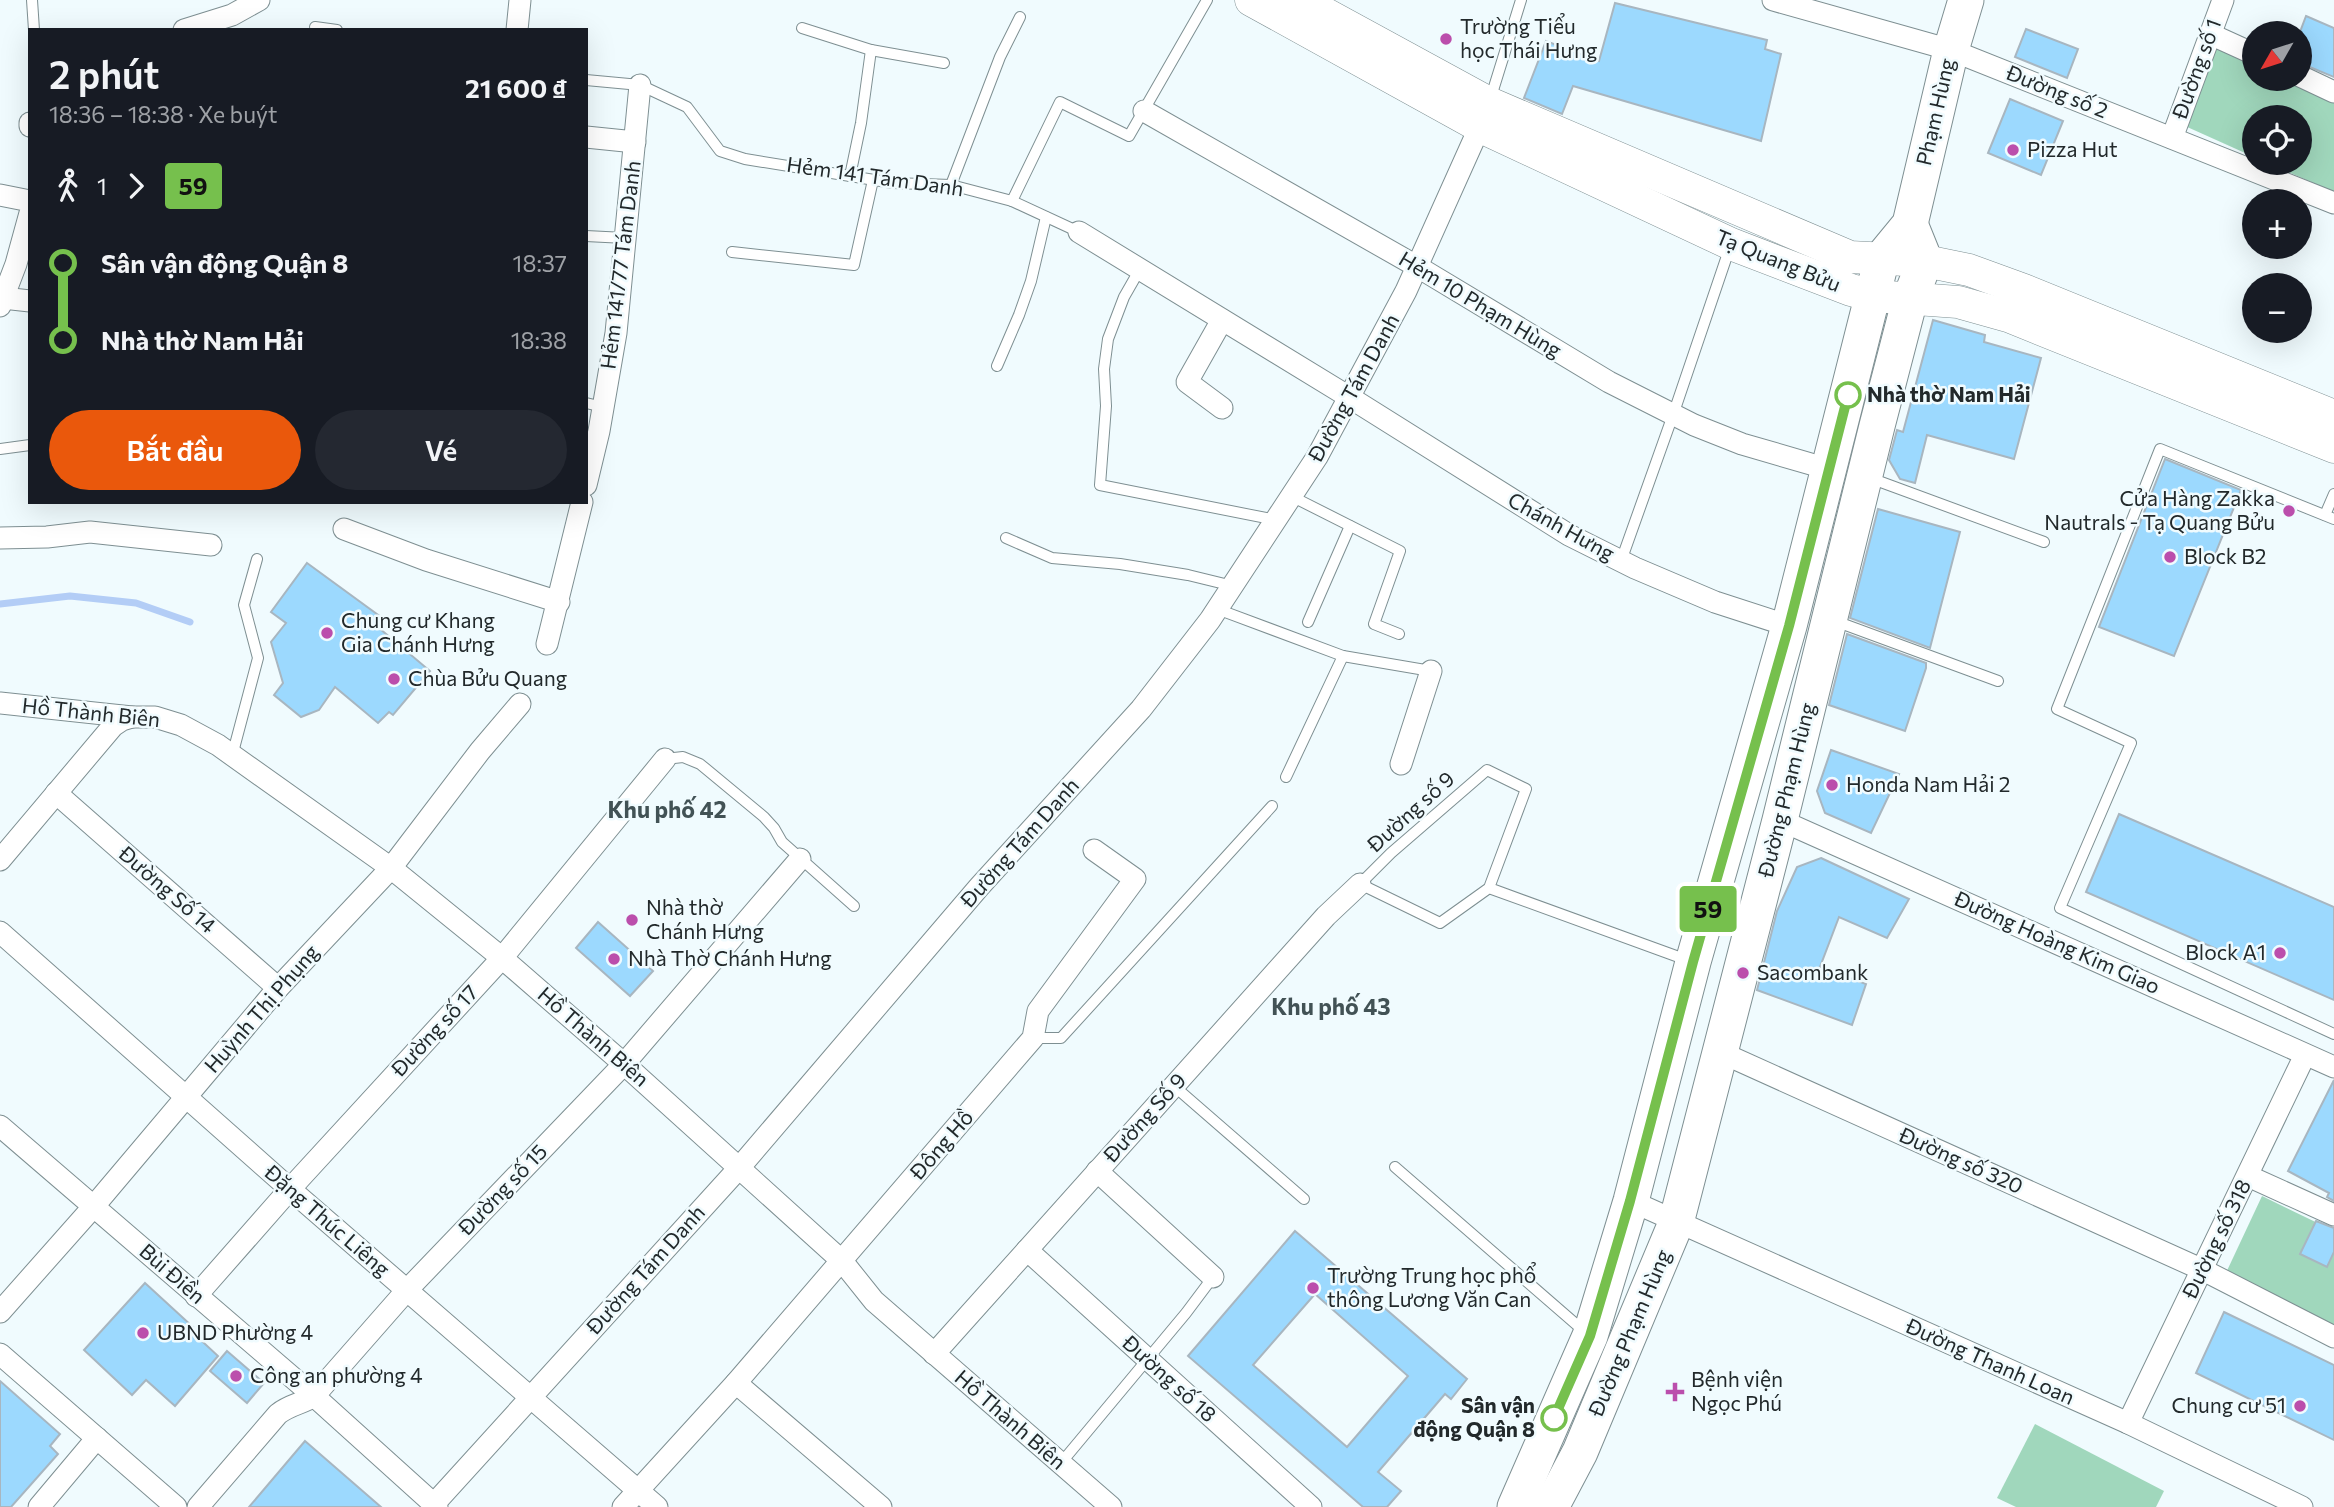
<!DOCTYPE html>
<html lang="vi">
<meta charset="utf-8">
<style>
:root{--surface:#171b24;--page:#242831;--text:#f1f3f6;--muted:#9ea1a6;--accent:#ea580c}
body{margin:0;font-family:Commissioner,sans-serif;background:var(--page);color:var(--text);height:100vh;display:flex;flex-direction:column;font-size:26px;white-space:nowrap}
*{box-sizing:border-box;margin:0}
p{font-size:23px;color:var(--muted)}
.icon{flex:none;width:38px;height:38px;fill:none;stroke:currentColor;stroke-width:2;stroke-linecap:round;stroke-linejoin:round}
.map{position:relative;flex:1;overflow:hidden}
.details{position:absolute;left:28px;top:28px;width:560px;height:476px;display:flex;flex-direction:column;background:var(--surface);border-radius:0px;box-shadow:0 7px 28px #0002}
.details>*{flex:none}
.badge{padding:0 14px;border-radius:5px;font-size:24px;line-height:46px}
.needle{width:46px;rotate:231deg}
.controls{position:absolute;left:2242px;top:21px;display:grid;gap:14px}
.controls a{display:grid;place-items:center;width:70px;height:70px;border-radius:50%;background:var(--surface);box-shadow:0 7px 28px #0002;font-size:35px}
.map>.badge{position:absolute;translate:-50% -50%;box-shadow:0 0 0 4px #fff}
.legs{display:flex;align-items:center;gap:10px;height:77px;padding:0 21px;font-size:23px}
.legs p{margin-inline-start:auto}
.summary{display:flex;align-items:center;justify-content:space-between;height:119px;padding:0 21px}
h1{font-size:38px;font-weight:600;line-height:52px}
.cta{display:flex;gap:14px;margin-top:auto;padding:14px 21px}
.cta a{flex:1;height:80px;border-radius:42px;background:var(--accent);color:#fff;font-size:28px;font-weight:600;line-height:80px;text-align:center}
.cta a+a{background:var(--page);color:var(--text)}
ul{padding:0 21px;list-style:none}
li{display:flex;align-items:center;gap:24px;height:77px;font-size:26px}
li i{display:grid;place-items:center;width:10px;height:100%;margin:0 9px;background:currentColor}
li i::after{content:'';width:18px;height:18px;margin:-9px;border:5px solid;border-radius:50%;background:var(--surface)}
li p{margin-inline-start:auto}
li:first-child i{background:linear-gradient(#0000 50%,currentColor 0)}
li:last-child i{background:linear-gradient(currentColor 50%,#0000 0)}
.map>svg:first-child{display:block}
.green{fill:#a0d7bc}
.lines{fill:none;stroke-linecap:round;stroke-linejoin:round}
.stream{stroke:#b3cdf6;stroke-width:7}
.building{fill:#9cd9fe;stroke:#a8b6c0;stroke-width:2;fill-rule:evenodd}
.service-casing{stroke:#7e8f92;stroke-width:12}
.minor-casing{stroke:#7e8f92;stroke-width:23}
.secondary-casing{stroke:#7e8f92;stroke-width:33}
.primary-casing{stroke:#7e8f92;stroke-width:37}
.service{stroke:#fff;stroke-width:10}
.minor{stroke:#fff;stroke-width:21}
.secondary{stroke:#fff;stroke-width:32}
.primary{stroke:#fff;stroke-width:35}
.line-1-casing{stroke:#fff;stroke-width:16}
.line-1{stroke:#76c04d;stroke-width:10}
.poi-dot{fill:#bb4eac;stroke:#f0fbfe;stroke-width:2.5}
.stop-1-dot{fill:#fff;stroke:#76c04d;stroke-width:3.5}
.labels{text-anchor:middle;stroke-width:5;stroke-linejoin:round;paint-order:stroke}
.poi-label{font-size:21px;fill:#22292b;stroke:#f0fbfe;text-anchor:start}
.street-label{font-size:21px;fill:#22292b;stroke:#f0fbfe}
.stop-label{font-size:21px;font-weight:bold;fill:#22292b;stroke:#f0fbfe;text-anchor:start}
.neighbourhood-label{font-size:23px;font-weight:bold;fill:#425255;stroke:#f0fbfe}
</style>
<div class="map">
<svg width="2334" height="1507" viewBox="0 0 2334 1507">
<rect width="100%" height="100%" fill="#f0fbfe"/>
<g class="green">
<path d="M 2206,44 L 2254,64 L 2254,79 L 2287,79 L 2334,99 L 2334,192 L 2268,163 L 2300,163 L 2300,117 L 2254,117 L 2254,157 L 2185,126 Z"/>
<path d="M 2262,1196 L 2334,1231 L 2334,1327 L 2225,1275 Z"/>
<path d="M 2035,1424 L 2164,1491 L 2156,1507 L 2016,1507 L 1997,1498 Z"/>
</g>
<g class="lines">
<path class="stream" d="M 0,604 L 70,596 L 136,603 L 190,622"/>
</g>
<g class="building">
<path d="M 1615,3 L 1767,40 L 1765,49 L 1781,54 L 1761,141 L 1573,86 L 1562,114 L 1524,98 L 1546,41 L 1599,61 Z"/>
<path d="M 2306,16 L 2334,28 L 2334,77 L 2300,63 L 2300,32 Z"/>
<path d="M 2026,29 L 2078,49 L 2067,78 L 2015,57 Z"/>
<path d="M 2010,99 L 2063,121 L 2041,175 L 1988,153 Z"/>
<path d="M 1933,320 L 1985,335 L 1984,342 L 2041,358 L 2014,459 L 1927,435 L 1915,483 L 1900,479 L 1889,460 L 1897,430 L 1903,432 Z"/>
<path d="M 2165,459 L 2241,490 L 2174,656 L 2099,627 Z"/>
<path d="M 1878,509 L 1960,532 L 1930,648 L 1850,618 Z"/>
<path d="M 307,563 L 385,620 L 379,628 L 430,671 L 393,715 L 389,712 L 378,723 L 335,687 L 319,710 L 301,717 L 274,695 L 283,683 L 271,642 L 286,623 L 271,612 Z"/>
<path d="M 1847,634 L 1926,663 L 1926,668 L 1905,731 L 1829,705 Z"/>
<path d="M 1831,750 L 1899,774 L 1871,833 L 1825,813 L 1817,791 Z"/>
<path d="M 2119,814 L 2334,907 L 2334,1000 L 2086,892 Z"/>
<path d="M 1821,858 L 1909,899 L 1887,938 L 1839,917 L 1820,967 L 1866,984 L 1852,1025 L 1757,990 L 1777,911 L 1797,867 Z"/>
<path d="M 598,922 L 653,971 L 630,996 L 576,948 Z"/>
<path d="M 2334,1080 L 2334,1201 L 2327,1197 L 2329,1193 L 2288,1171 Z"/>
<path d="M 2316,1221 L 2334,1228 L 2334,1252 L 2327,1267 L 2300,1254 Z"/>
<path d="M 1295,1231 L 1467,1379 L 1451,1399 L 1445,1394 L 1378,1472 L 1401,1491 L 1387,1507 L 1363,1507 L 1188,1356 ZM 1315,1294 L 1408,1376 L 1347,1447 L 1253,1365 Z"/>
<path d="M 145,1283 L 193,1327 L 190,1330 L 218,1356 L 175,1406 L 146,1380 L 132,1395 L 84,1350 Z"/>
<path d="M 2224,1312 L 2334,1365 L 2334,1440 L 2196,1373 Z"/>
<path d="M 227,1351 L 264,1383 L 247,1403 L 210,1371 Z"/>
<path d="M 0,1381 L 60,1434 L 50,1446 L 58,1454 L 11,1507 L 0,1507 Z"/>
<path d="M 305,1441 L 381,1507 L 249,1507 Z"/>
</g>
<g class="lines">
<g class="service-casing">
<g id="service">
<path d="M 32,0 L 34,30"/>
<path d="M 315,27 L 337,30"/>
<path d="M 802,28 L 871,50 L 944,63"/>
<path d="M 586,80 L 640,85 L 687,107 L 720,151 L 745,159 L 893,183 L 951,185 L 1012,201 L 1079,232"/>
<path d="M 1490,100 L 1521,0"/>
<path d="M 850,176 L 861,123 L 871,50"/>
<path d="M 951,185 L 1000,57 L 1020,17"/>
<path d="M 1012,201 L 1060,102 L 1129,136 L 1207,0"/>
<path d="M 586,236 L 625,238"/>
<path d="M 732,252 L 854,265 L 873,180"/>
<path d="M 1140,269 L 1124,297 L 1108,339 L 1104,369 L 1106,406 L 1100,485 L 1276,520"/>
<path d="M 997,366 L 1019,315 L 1031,281 L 1046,217"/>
<path d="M 586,403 L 603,407"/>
<path d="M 0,449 L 30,445"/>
<path d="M 1870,478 L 2044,542"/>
<path d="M 1291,496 L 1400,551 L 1374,624 L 1399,634"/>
<path d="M 2325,515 L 2334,494"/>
<path d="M 2334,519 L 2160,449 L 2057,709 L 2131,743 L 2060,908 L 2334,1034"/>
<path d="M 1006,538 L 1052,558 L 1120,564 L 1188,575 L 1233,586"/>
<path d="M 1621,561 L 1673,415 L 1730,247"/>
<path d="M 1217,609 L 1343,656 L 1431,671"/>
<path d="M 1835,621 L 1998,681"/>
<path d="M 1308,622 L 1350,526"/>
<path d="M 232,756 L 258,658 L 244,605 L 257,559"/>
<path d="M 665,759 L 683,757 L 700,764 L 764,817 L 774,828 L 782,842 L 854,906"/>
<path d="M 1286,777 L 1343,656"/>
<path d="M 1489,888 L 1526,789 L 1487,770 L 1391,853 L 1360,884 L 1440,923 L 1489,888 L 1687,960"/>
<path d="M 1033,1038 L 1061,1038 L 1272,806"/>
<path d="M 1174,1086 L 1304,1199"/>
<path d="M 1395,1167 L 1585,1332"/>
<path d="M 1061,1463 L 1186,1313 L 1213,1277"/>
</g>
</g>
<g class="minor-casing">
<g id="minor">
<path d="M 1773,0 L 1951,50 L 2334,203"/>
<path d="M 184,30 L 232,15 L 259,0"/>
<path d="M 517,30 L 520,0"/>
<path d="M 2210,34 L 2254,54"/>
<path d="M 2300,76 L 2334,92"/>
<path d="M 1144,111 L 1418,267 L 1609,382 L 1694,425 L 1742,444 L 1828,469"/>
<path d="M 30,123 L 30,126"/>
<path d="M 586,137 L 635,142"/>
<path d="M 2172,138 L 2223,0"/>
<path d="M 0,195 L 30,201"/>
<path d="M 1079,232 L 1349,397 L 1569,535 L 1635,568 L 1715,602 L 1789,626"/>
<path d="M 3,298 L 30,301"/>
<path d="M 0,306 L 16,264 L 30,213"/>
<path d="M 1222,408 L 1187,382 L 1222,320"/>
<path d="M 586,485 L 599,431 L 616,333 L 640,85"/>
<path d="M 344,529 L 426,560 L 559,602"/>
<path d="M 0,538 L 47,537 L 90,532 L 211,545"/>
<path d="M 547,644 L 582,502"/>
<path d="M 0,703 L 132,717 L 155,717 L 181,725 L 218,745 L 391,868 L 502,958 L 624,1064 L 842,1261 L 874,1301 L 1111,1507"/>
<path d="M 1401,764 L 1431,671"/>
<path d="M 56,793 L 278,988"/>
<path d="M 1780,820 L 2334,1067"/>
<path d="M 0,860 L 113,726 L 122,720 L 132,717"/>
<path d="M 0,932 L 290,1189 L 657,1507"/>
<path d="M 1720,1052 L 2203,1270 L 2334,1337"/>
<path d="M 0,1126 L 314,1396 L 437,1507"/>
<path d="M 1097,1171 L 1213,1277"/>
<path d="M 2248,1176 L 2334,1215"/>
<path d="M 1631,1201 L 2128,1423 L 2302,1507"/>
<path d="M 1027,1250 L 1311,1507"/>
<path d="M 196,1296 L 290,1189 L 502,958 L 665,759"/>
<path d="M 0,1312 L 94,1206 L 278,988 L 391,868 L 480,751 L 520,704"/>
<path d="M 0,1354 L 176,1507"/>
<path d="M 934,1354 L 1326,916 L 1360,884"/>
<path d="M 736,1383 L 881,1507"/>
<path d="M 2128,1423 L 2305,1055"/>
<path d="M 434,1504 L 739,1168 L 979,887 L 1141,709 L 1210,620 L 1317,457 L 1406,291 L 1485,115"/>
<path d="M 39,1507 L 97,1438"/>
<path d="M 198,1507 L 278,1414 C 291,1404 302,1404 314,1396 L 407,1290 L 624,1064 L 800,859"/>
<path d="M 623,1507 L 736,1383 L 1033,1038 L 1038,1011 L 1135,879 L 1094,850"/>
</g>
</g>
<g class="secondary-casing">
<g id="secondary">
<path d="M 1251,0 L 1481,127 L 1731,244 L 1851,290 L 1874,296 L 1958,302 L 2008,316 L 2334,447"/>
<path d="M 1300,0 L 1489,103 L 1850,257 L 1925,261 L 1969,270 L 2024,290 L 2334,416"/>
</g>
</g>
<g class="primary-casing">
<g id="primary">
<path d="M 1515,1507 L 1590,1336 L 1631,1201 L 1693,962 L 1789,626 L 1882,258 L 1910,224 L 1951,50 L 1966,0"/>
<path d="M 1551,1507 L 1580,1452 L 1676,1223 L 1780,820 L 1877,426 L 1910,299 L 1925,261 L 1910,224"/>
</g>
</g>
<use href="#service" class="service"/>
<use href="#minor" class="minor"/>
<use href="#secondary" class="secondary"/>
<use href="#primary" class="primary"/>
</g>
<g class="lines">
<g class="line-1-casing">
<path id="line-1" d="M 1554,1418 L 1590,1336 L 1630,1201 L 1693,962 L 1789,626 L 1848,395"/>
</g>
<use href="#line-1" class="line-1"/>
</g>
<g class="poi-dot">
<circle cx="1446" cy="39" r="7"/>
<circle cx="2013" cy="150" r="7"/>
<circle cx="2289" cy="511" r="7"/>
<circle cx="2170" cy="557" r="7"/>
<circle cx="327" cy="633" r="7"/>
<circle cx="394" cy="679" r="7"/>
<circle cx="1832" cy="785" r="7"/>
<circle cx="632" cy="920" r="7"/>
<circle cx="2280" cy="953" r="7"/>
<circle cx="614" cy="959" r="7"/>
<circle cx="1743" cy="973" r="7"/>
<circle cx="1313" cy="1288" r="7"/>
<circle cx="143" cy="1333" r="7"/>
<circle cx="236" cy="1376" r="7"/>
<path d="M1671.5 1381.5h7v7h7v7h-7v7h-7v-7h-7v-7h7z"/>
<circle cx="2300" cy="1406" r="7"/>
</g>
<g class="stop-1-dot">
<circle cx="1848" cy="395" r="12"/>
<circle cx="1554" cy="1418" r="12"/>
</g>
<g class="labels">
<g class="poi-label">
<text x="1460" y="34">Trường Tiểu<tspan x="1460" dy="24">học Thái Hưng</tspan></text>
<text x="2027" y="157">Pizza Hut</text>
<text x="2275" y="506" text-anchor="end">Cửa Hàng Zakka<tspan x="2275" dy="24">Nautrals - Tạ Quang Bửu</tspan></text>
<text x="2184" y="564">Block B2</text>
<text x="341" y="628">Chung cư Khang<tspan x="341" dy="24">Gia Chánh Hưng</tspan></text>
<text x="408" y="686">Chùa Bửu Quang</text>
<text x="1846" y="792">Honda Nam Hải 2</text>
<text x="646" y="915">Nhà thờ<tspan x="646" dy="24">Chánh Hưng</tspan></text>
<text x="2266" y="960" text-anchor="end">Block A1</text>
<text x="628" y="966">Nhà Thờ Chánh Hưng</text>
<text x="1757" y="980">Sacombank</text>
<text x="1327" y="1283">Trường Trung học phổ<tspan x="1327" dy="24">thông Lương Văn Can</tspan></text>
<text x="157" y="1340">UBND Phường 4</text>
<text x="250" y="1383">Công an phường 4</text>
<text x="1691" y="1387">Bệnh viện<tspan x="1691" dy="24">Ngọc Phú</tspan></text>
<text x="2286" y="1413" text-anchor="end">Chung cư 51</text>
</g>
<g class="street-label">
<text transform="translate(2197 69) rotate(-70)" y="7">Đường số 1</text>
<text transform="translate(2057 92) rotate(22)" y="7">Đường số 2</text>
<text transform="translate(1936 112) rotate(-77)" y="7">Phạm Hùng</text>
<text transform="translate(875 177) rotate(8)" y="7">Hẻm 141 Tám Danh</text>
<text transform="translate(1778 261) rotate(22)" y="7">Tạ Quang Bửu</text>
<text transform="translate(621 265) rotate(-83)" y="7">Hẻm 141/77 Tám Danh</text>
<text transform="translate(1480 305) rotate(31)" y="7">Hẻm 10 Phạm Hùng</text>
<text transform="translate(1354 388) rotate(-61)" y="7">Đường Tám Danh</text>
<text transform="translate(1561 527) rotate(29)" y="7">Chánh Hưng</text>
<text transform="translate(91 713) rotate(6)" y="7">Hồ Thành Biên</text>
<text transform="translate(1787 790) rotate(-76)" y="7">Đường Phạm Hùng</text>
<text transform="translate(1411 812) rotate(-42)" y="7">Đường số 9</text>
<text transform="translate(1020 843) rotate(-48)" y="7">Đường Tám Danh</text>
<text transform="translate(167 890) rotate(41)" y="7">Đường Số 14</text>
<text transform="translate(2057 943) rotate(24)" y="7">Đường Hoàng Kim Giao</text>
<text transform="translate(262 1009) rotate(-49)" y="7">Huỳnh Thị Phụng</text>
<text transform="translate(435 1031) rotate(-47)" y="7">Đường số 17</text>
<text transform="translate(593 1037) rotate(41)" y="7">Hồ Thành Biên</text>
<text transform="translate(1145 1118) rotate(-48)" y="7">Đường Số 9</text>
<text transform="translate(942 1145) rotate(-49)" y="7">Đông Hồ</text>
<text transform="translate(1961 1161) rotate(24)" y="7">Đường số 320</text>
<text transform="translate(503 1190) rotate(-46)" y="7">Đường số 15</text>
<text transform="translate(327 1221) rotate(41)" y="7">Đặng Thúc Liêng</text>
<text transform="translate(2217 1239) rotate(-64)" y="7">Đường số 318</text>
<text transform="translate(646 1270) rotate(-48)" y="7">Đường Tám Danh</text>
<text transform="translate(172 1274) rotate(41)" y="7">Bùi Điền</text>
<text transform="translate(1630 1333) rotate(-67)" y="7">Đường Phạm Hùng</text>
<text transform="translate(1990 1362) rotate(24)" y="7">Đường Thanh Loan</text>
<text transform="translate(1169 1379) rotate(42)" y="7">Đường số 18</text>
<text transform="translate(1010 1420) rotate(41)" y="7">Hồ Thành Biên</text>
</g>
<g class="stop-label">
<text x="1867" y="402">Nhà thờ Nam Hải</text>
<text x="1535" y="1413" text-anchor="end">Sân vận<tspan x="1535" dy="24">động Quận 8</tspan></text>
</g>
<g class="neighbourhood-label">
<text x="667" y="818">Khu phố 42</text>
<text x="1331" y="1015">Khu phố 43</text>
</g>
</g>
</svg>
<div class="controls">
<a><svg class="needle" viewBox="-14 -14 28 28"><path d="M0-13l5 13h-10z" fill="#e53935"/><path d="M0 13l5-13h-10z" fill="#9ea1a6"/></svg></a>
<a><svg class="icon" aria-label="locate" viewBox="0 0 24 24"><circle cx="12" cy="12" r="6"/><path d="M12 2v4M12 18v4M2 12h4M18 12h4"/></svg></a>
<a>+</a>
<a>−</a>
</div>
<b class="badge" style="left:1708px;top:909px;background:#76c04d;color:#111">59</b>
<section class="details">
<div class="summary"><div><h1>2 phút</h1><p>18:36 – 18:38 · Xe buýt</p></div><b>21 600 ₫</b></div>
<div class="legs"><svg class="icon" aria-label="walk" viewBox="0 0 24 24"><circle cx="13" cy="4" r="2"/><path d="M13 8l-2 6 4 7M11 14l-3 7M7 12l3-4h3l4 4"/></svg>1<svg class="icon" aria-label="forward" viewBox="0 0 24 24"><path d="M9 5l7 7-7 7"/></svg><b class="badge" style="background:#76c04d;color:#111">59</b></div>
<ul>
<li><i style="color:#76c04d"></i><b>Sân vận động Quận 8</b><p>18:37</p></li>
<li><i style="color:#76c04d"></i><b>Nhà thờ Nam Hải</b><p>18:38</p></li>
</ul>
<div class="cta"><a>Bắt đầu</a><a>Vé</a></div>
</section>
</div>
